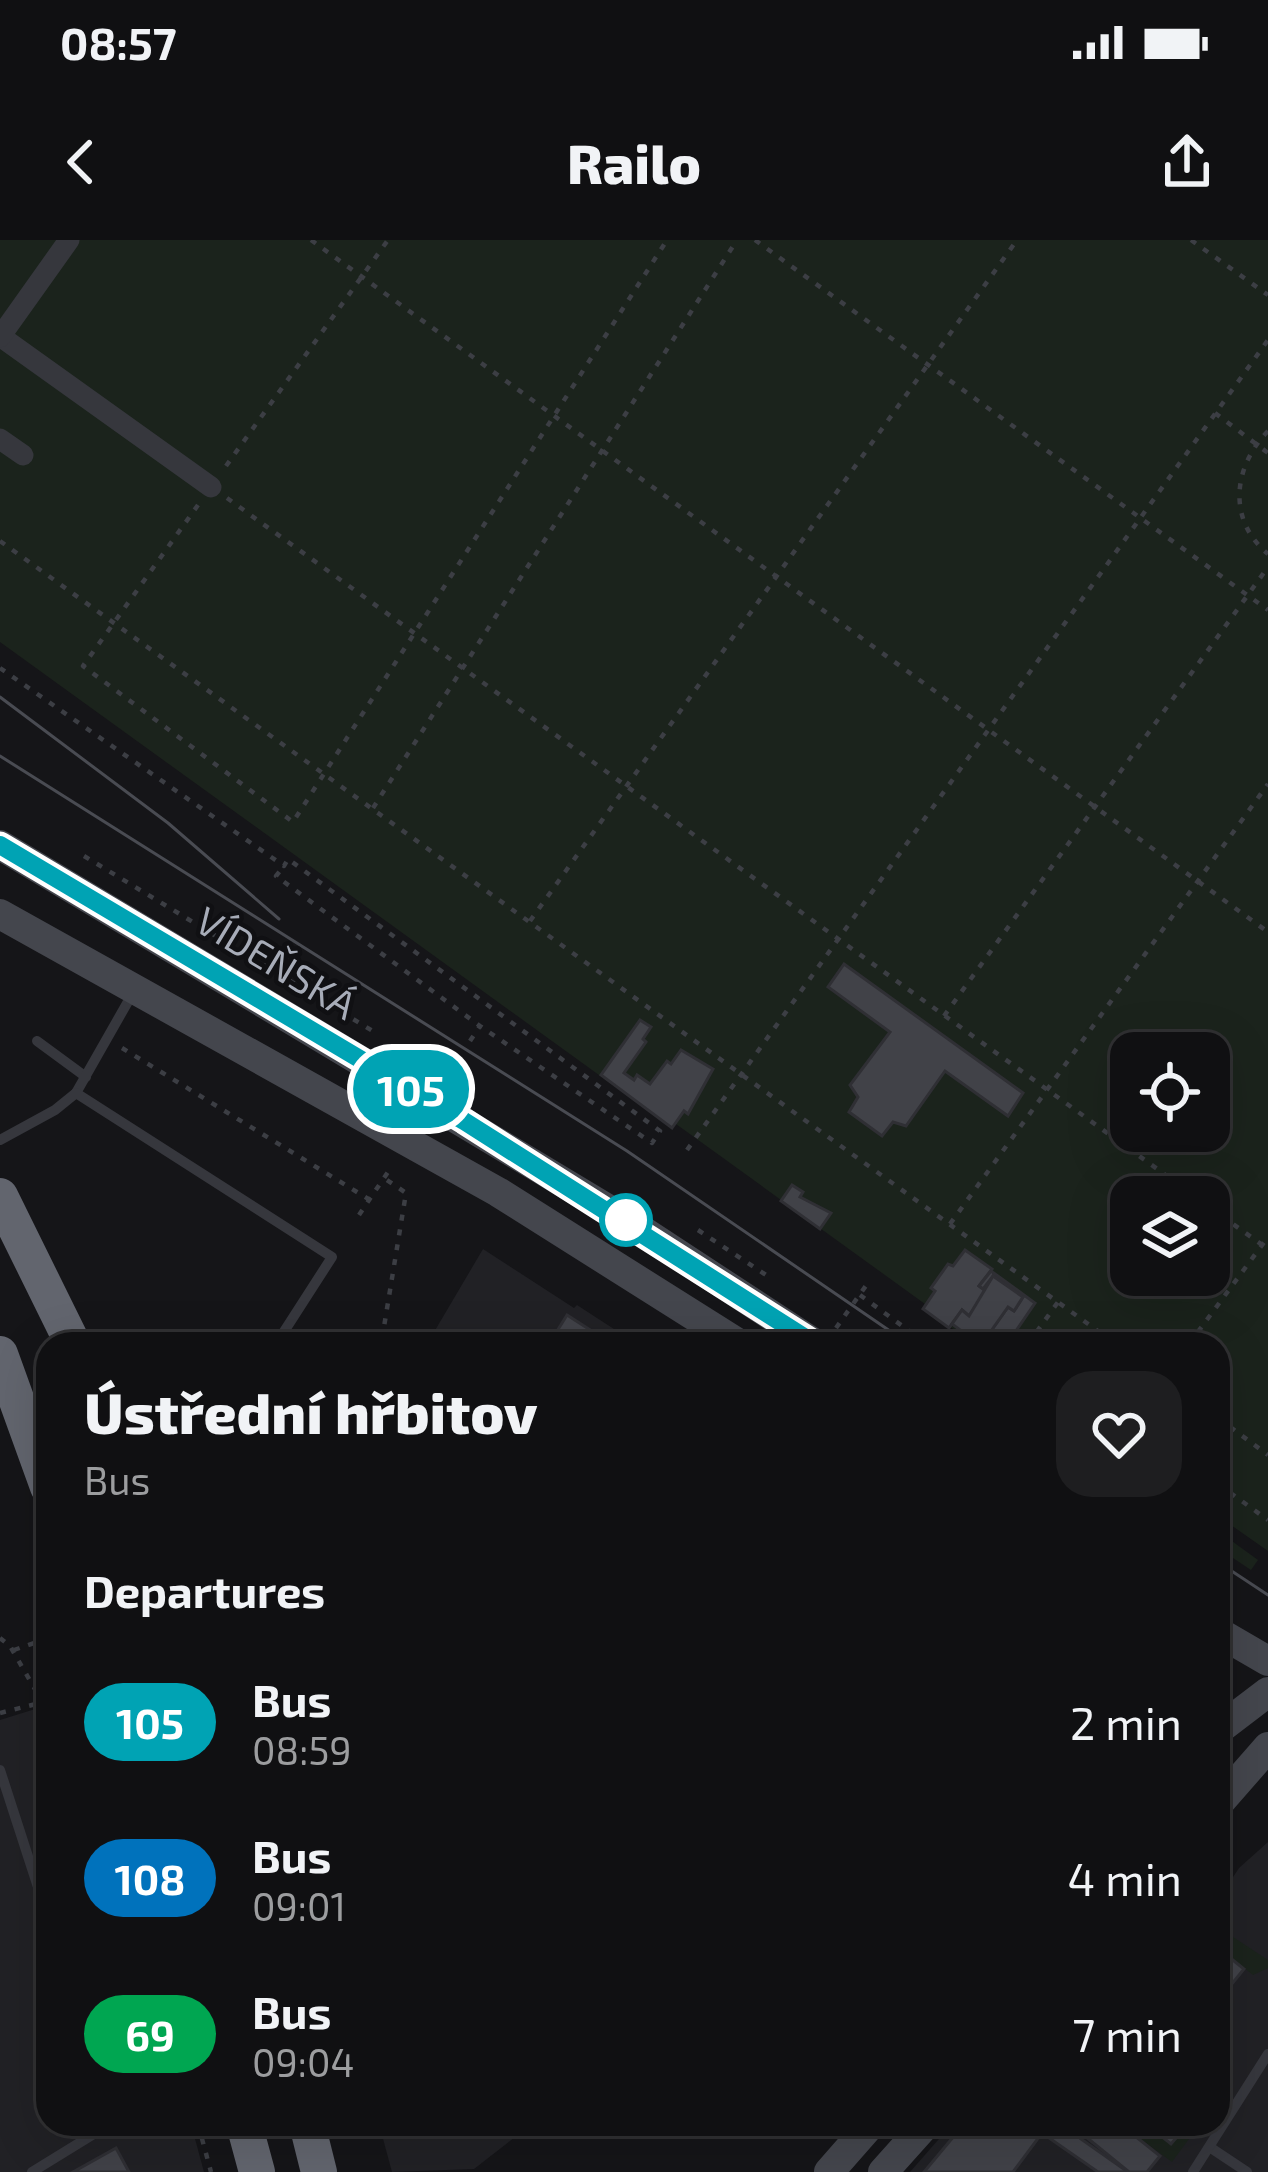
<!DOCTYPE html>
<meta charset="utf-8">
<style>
:root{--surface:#101012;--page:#1e1e20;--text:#f1f3f6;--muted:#9c9d9f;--line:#303032}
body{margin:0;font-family:"Exo 2",sans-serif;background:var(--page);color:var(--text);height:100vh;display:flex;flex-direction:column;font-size:45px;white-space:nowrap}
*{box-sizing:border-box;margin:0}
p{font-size:39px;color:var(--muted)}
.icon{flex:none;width:66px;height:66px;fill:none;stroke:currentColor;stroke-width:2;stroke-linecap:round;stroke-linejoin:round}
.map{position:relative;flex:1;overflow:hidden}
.details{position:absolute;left:36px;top:1092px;width:1194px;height:804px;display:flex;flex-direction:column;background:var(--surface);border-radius:36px;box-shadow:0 12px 48px #0002,0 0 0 3px var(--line)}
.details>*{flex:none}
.badge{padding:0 24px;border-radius:39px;font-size:42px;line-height:78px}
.fabs{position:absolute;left:1110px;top:792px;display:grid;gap:24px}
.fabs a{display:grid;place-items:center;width:120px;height:120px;border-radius:24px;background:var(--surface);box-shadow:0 12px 48px #0002,0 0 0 3px var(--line);font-size:60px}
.map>.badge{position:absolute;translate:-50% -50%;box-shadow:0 0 0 6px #fff}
h2{padding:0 48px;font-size:45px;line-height:108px}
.round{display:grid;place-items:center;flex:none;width:126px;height:126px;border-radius:36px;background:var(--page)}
.headline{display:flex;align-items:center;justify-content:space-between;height:204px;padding:0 48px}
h1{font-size:57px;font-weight:800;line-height:90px}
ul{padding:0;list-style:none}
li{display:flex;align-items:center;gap:36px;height:156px;padding:0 48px}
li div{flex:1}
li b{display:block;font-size:45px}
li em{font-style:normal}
li .badge{min-width:132px;font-weight:700;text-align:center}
.status{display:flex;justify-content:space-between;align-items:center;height:84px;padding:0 60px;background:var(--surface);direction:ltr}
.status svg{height:33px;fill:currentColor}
header{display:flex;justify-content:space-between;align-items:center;height:156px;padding:0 48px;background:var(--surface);font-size:54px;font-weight:800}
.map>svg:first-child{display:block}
.built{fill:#212125}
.green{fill:#1b231c;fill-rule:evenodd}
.building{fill:#414248;stroke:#2f2f34;stroke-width:3}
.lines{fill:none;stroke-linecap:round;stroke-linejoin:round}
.path{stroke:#3c3e44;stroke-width:4.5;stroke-dasharray:6 9;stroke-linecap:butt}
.lane{stroke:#36373d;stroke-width:10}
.street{stroke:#36373d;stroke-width:21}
.secondary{stroke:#44464d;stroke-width:30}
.highway{stroke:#62656e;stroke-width:36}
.tram{stroke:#494b52;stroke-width:3}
.line-casing{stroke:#fff;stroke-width:27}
.line{stroke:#00a3b4;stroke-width:18}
.stop-dot{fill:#fff;stroke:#00a3b4;stroke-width:6}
.labels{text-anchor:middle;stroke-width:9;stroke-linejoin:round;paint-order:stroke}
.street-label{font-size:39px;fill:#a7acb8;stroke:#101013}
</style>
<div class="status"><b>08:57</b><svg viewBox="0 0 49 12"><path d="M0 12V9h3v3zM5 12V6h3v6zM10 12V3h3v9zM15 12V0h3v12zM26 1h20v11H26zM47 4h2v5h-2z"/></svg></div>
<header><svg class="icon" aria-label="back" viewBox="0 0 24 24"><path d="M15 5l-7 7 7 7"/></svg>Railo<svg class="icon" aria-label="share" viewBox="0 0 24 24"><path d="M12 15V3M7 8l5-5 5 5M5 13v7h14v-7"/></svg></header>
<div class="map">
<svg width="1268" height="1932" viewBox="0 0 1268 1932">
<rect width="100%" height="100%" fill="#151518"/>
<g class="built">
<path d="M 483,1009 L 574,1068 L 577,1065 L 637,1104 L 427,1104 Z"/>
<path d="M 48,1465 L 48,1884 L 191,1884 L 204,1932 L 0,1932 L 0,1480 Z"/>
<path d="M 1268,1602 L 1268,1932 L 910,1932 L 952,1884 L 1218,1884 L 1218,1660 L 1239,1628 Z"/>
<path d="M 379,1884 L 532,1884 L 474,1929 L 392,1932 Z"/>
</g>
<g class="green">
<path d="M 0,0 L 1268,0 L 1268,1311 L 1218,1276 L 1218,1104 L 976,1104 L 923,1069 L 925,1064 L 676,884 L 672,888 L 646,869 L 0,402 ZM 1131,813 L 1209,813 L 1209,891 L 1131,891 ZM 1131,957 L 1209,957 L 1209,1035 L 1131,1035 Z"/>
<path d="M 1218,1291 L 1258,1320 L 1251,1330 L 1218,1308 Z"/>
<path d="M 1218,1687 L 1268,1720 L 1268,1728 L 1253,1735 L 1218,1708 Z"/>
<path d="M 1120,1884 L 1146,1884 L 1171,1904 L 1188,1884 L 1200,1884 L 1172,1922 Z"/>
</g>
<g class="building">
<path d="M 844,724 L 1023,853 L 1008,876 L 945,831 L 906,886 L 893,882 L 882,896 L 849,872 L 858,857 L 850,845 L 890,792 L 828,747 Z"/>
<path d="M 640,780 L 651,787 L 643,799 L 646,802 L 624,833 L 634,840 L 637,835 L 650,844 L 667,821 L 671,824 L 681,810 L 713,829 L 688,874 L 684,871 L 672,888 L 601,835 Z"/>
<path d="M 792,945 L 803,952 L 800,957 L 831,973 L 820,989 L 781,961 Z"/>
<path d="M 965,1010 L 992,1029 L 979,1046 L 986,1051 L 969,1076 L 962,1070 L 949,1088 L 923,1069 L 935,1051 L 931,1048 L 948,1024 L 953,1026 Z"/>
<path d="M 991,1031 L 1035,1063 L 1007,1104 L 990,1104 L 997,1095 L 991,1091 L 1008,1067 L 1014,1071 L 1023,1057 L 993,1036 L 983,1049 L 979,1046 Z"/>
<path d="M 993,1036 L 1023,1057 L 1014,1071 L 1008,1067 L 991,1091 L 997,1095 L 990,1104 L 979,1104 L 952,1084 L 962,1070 L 969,1076 Z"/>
<path d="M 567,1075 L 612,1104 L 549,1104 Z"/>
<path d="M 1218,1708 L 1244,1729 L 1218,1761 Z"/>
<path d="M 964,1884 L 1080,1884 L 1088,1890 L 1081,1899 L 1128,1932 L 1098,1932 L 1042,1893 L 1013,1932 L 924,1932 Z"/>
<path d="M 1097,1884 L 1120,1884 L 1160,1916 L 1147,1932 L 1129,1932 L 1086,1897 Z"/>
<path d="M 1146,1884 L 1188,1884 L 1171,1904 Z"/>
<path d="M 116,1908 L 129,1932 L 73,1932 Z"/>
</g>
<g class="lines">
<g class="path">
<path d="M 311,0 L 1268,692"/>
<path d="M 755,0 L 1268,370"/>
<path d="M 1191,0 L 1268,55"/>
<path d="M 1215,173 L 1268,213"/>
<path d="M 1268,191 C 1233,227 1227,280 1268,314"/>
<path d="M 226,226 L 388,0"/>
<path d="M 227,258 L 1196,957"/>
<path d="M 198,265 L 83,426 L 293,582 L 667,0"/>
<path d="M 0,301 L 1116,1104"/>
<path d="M 0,428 L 284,626 L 288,619 L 660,891 L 652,903 L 480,786 L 276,636 L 284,626"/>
<path d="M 373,568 L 737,0"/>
<path d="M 84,616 L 376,793"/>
<path d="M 530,681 L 1017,0"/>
<path d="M 944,776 L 1268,327"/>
<path d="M 470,801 L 480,786"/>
<path d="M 122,808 L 370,960"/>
<path d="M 687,910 L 1268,100"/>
<path d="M 1209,967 L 1268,1009"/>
<path d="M 359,975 L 392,926"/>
<path d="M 950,984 L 1268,544"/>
<path d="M 698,990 L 769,1037"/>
<path d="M 860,1055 L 927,1104"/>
<path d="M 836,1088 L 870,1040"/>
<path d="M 841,1092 L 850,1091 L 867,1104"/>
<path d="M 382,1099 L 406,953 L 384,938"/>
<path d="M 658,1104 L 667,1091"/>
<path d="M 1028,1104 L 1058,1062"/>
<path d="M 1189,1104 L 1268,997"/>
<path d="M 1218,1178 L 1268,1215"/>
<path d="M 1218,1244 L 1268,1280"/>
<path d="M 0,1398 L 10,1406 L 43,1463"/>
<path d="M 14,1410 L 48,1398"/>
<path d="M 0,1473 L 48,1461"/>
<path d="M 198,1884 L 211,1932"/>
</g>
<g class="lane">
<path d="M 37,801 L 86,837"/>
<path d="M 76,853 L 134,751"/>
<path d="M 0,900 L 55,870 L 76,853 L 332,1017 L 276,1104"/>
<path d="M 0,1530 L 48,1678"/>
<path d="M 1211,1908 L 1247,1932"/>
<path d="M 32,1932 L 110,1884"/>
<path d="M 1193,1932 L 1268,1814"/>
</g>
<g class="street">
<path d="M 0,96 L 211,247"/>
<path d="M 0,97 L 69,0"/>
<path d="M 0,199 L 23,215"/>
</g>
<g class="secondary">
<path d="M 0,605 L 626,980 L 815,1104"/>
<path d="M 0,674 L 498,952 L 739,1104"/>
<path d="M 1218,1392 L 1268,1421"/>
<path d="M 1218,1490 L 1268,1452"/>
<path d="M 1218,1564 L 1268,1507"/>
<path d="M 829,1932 L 871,1884"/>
<path d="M 883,1932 L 926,1884"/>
</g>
<g class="highway">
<path d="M 0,956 L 73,1104"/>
<path d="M 0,1114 L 48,1247"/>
<path d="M 244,1884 L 257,1932"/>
<path d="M 307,1884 L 319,1932"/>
</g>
<g class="tram">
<path d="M 0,457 L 168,583 L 279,679"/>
<path d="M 0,516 L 627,911 L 909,1104"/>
<path d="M 1218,1322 L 1268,1355"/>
</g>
</g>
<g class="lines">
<g class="line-casing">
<path id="line" d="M 0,605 L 464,881 L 815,1104"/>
</g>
<use href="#line" class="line"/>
</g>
<circle class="stop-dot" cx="626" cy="980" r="24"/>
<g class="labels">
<g class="street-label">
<text transform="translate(276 723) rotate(31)" y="14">VÍDEŇSKÁ</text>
</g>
</g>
</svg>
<div class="fabs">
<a><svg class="icon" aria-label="locate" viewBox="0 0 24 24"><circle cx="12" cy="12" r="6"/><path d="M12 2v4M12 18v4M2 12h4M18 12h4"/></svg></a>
<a><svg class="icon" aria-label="layers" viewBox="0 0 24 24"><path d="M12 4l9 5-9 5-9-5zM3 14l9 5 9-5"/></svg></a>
</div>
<b class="badge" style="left:411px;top:849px;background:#00a3b4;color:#fff">105</b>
<section class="details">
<div class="headline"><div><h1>Ústřední hřbitov</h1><p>Bus</p></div><a class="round"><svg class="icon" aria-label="heart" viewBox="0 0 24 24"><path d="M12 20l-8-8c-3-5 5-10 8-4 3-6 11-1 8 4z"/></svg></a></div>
<h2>Departures</h2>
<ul>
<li><span class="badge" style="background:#00a3b4;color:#fff">105</span><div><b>Bus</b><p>08:59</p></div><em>2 min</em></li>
<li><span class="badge" style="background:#0072bc;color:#fff">108</span><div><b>Bus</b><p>09:01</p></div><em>4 min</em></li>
<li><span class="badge" style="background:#00a651;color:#fff">69</span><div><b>Bus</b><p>09:04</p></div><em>7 min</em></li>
</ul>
</section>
</div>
